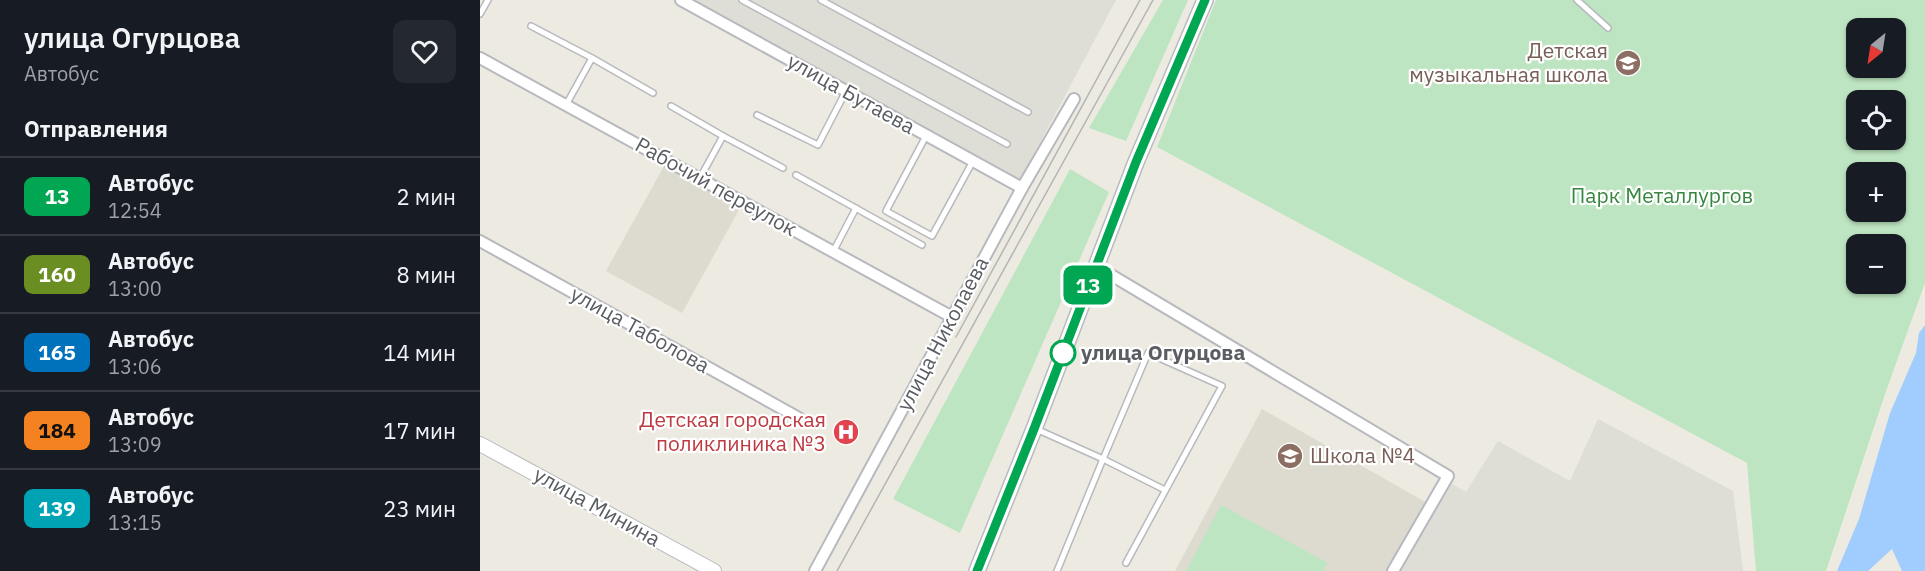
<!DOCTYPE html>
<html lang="ru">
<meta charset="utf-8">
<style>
:root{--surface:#171b24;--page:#242831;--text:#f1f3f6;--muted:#9ea1a6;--line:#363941}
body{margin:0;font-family:"IBM Plex Sans",sans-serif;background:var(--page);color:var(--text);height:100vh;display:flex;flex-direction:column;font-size:22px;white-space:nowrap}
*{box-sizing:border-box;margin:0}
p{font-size:20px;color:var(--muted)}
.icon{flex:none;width:33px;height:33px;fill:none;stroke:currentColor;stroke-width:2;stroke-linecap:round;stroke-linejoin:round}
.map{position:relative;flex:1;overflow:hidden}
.sheet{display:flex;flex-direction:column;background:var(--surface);width:480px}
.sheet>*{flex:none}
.badge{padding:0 12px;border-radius:9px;font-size:21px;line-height:39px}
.needle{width:39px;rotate:210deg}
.fabs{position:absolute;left:1366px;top:18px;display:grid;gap:12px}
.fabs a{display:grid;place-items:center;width:60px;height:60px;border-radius:12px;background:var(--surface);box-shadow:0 2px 4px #0004;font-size:30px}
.map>.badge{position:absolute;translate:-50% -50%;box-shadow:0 0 0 3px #fff}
h2{padding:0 24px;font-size:22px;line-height:54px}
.round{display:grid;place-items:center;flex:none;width:63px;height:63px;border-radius:12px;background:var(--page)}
.summary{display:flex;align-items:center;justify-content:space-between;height:102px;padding:0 24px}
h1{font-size:28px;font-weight:600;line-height:45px}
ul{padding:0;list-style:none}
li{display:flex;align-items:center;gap:18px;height:78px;padding:0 24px;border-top:2px solid var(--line)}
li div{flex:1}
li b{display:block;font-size:22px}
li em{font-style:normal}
li .badge{min-width:66px;font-weight:700;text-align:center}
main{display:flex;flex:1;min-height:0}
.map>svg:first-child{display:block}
.industrial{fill:#deddd6}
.education{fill:#dddad0}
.green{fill:#bee5c1;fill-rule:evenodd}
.water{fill:#a0cdfe}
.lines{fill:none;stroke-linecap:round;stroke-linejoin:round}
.service-casing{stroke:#b7b9be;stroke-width:8}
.minor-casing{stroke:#b7b9be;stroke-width:14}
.tertiary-casing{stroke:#b7b9be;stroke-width:16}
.secondary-casing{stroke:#b7bac0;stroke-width:18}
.service{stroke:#fff;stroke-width:5}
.minor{stroke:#fff;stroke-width:10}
.tertiary{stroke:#fff;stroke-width:14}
.secondary{stroke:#fff;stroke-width:15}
.tram{stroke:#b3b4b4;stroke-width:1.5}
.line-casing{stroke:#fff;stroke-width:14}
.line{stroke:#00a651;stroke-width:9}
.stop-dot{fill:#fff;stroke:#00a651;stroke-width:3}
.labels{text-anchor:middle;stroke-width:4.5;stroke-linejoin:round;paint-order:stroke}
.education-label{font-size:21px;fill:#785e54;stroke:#fff;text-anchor:end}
.street-label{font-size:21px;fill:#5a5d62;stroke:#fff}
.park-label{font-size:21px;fill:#368640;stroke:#fff}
.stop-label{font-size:21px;font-weight:bold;fill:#5a5d62;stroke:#fff;text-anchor:start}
.health-label{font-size:21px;fill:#be3a42;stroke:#fff;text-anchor:end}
</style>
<main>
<section class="sheet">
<div class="summary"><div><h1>улица Огурцова</h1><p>Автобус</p></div><a class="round"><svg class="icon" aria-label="heart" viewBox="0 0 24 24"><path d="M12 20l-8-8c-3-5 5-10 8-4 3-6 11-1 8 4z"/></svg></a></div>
<h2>Отправления</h2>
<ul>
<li><span class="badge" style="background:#00a651;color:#fff">13</span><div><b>Автобус</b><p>12:54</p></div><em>2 мин</em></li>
<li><span class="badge" style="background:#6b8e23;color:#fff">160</span><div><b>Автобус</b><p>13:00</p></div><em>8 мин</em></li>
<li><span class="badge" style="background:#0072bc;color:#fff">165</span><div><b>Автобус</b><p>13:06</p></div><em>14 мин</em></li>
<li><span class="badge" style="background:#f58220;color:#111">184</span><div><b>Автобус</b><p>13:09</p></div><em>17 мин</em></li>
<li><span class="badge" style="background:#00a3b4;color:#fff">139</span><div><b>Автобус</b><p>13:15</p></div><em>23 мин</em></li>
</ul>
</section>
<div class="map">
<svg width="1445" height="571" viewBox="0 0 1445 571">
<rect width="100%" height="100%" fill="#edebe1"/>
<g class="industrial">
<path d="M 213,0 L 636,0 L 540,180 Z"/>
<path d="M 1118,419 L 1253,491 L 1263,571 L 918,571 L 972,484 L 986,492 L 1018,441 L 1090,481 Z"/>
</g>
<g class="education">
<path d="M 184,166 L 260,208 L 202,313 L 126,271 Z"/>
<path d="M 782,409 L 947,503 L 906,571 L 695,571 Z"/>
</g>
<g class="green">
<path d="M 683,0 L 708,0 L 646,141 L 609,128 Z"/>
<path d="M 736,0 L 1445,0 L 1445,283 L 1405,394 L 1346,571 L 1276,571 L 1267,463 L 677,147 ZM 1377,28 L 1416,28 L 1416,68 L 1377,68 ZM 1377,100 L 1416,100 L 1416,140 L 1377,140 ZM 1377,172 L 1416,172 L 1416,212 L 1377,212 ZM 1377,244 L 1416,244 L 1416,284 L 1377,284 Z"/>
<path d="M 590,169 L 629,192 L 480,533 L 413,499 Z"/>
<path d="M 741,505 L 848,563 L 843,571 L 706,571 Z"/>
</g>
<path class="water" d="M 1445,325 L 1445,571 L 1422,571 L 1412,549 L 1388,571 L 1357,571 L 1379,519 L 1410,413 L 1436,353 L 1439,333 Z"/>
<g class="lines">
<g class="service-casing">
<g id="service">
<path d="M 262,0 L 527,144"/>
<path d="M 341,0 L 548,112"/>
<path d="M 1097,0 L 1128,28"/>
<path d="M 0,14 L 8,0"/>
<path d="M 51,26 L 112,58"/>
<path d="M 86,105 L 112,58 L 173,93"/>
<path d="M 191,106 L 243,136"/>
<path d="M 277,115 L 338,145 L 366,91"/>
<path d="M 446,136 L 406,211 L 452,236 L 493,161"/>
<path d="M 316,175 L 442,245"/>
<path d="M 220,178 L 243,136 L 303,168"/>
<path d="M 353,252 L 376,208"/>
<path d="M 556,429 L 623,459 L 668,353 L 742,386 L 646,563"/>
<path d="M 577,571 L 623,459 L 685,490"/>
</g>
</g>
<g class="minor-casing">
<g id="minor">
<path d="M 201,0 L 542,188"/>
<path d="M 0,58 L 472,317"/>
<path d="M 0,241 L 319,418"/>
<path d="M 616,266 L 968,476 L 913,571"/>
<path d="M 335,571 L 542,188 L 594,99"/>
</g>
</g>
<g class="tertiary-casing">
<path id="tertiary" d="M 0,444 L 234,571"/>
</g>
<g class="secondary-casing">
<path id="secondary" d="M 497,571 L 554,429 L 656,162 L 725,0"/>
</g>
<use href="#service" class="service"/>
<use href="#minor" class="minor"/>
<use href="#tertiary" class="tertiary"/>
<use href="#secondary" class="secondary"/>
<g class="tram">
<path d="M 476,337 L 660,0"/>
<path d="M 357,571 L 673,0"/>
</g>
</g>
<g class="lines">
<g class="line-casing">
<path id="line" d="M 497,571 L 554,429 L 656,162 L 725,0"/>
</g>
<use href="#line" class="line"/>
</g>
<defs>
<g id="school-disc" transform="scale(1.35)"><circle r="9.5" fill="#8d6e63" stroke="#fff"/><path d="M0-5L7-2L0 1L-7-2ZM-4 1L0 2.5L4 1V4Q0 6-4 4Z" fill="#fff"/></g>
<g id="hospital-disc" transform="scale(1.35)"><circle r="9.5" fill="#e0444e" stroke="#fff"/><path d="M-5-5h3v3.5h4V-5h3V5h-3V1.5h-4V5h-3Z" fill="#fff"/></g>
</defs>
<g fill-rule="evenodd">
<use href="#school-disc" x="1148" y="63"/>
<use href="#hospital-disc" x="366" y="432"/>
<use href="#school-disc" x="810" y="456"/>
</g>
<circle class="stop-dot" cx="583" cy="353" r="12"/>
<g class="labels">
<g class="education-label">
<text x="1128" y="58">Детская<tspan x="1128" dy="24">музыкальная школа</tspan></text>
<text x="830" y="463" text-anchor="start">Школа №4</text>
</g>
<g class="street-label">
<text transform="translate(371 94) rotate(29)" y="7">улица Бутаева</text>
<text transform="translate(236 187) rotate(29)" y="7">Рабочий переулок</text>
<text transform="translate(160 330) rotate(29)" y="7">улица Таболова</text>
<text transform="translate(463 334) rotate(-62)" y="7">улица Николаева</text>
<text transform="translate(117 507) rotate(29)" y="7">улица Минина</text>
</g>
<g class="park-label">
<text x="1182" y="203">Парк Металлургов</text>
</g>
<g class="stop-label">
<text x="601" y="360">улица Огурцова</text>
</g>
<g class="health-label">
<text x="346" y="427">Детская городская<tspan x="346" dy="24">поликлиника №3</tspan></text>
</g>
</g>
</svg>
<div class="fabs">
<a><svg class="needle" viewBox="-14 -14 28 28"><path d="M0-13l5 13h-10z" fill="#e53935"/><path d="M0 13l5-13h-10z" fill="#9ea1a6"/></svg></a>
<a><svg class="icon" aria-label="locate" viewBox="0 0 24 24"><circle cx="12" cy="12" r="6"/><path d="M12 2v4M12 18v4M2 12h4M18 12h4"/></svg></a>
<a>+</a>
<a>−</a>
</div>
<b class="badge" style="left:608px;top:285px;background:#00a651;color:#fff">13</b>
</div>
</main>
